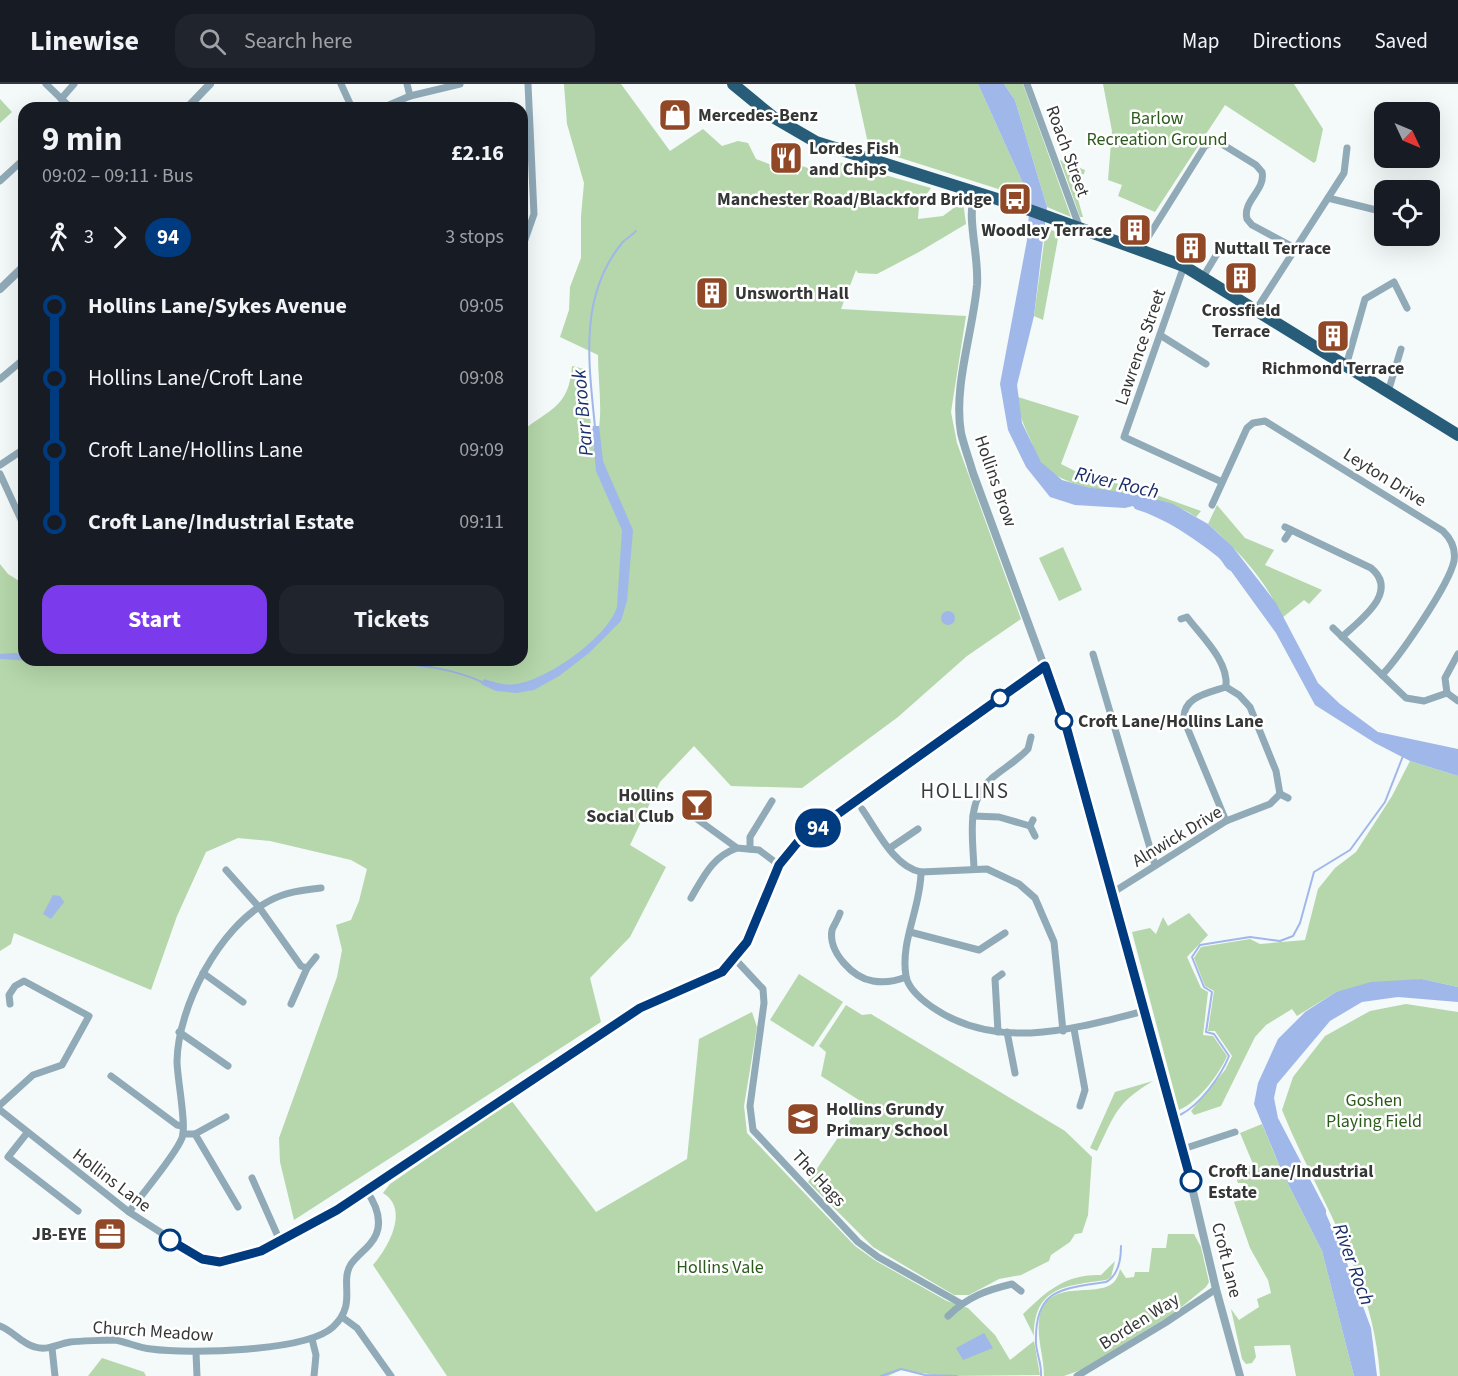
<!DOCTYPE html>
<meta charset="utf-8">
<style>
:root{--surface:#171b24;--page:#20242c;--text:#f1f3f6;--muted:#9ea1a6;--line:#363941;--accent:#7c3aed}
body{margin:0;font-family:"Source Sans 3",sans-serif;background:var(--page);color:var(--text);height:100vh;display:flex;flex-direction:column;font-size:22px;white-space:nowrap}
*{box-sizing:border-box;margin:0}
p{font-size:20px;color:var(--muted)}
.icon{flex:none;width:33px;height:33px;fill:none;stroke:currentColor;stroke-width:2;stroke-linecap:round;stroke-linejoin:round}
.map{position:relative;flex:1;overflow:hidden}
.sheet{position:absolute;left:18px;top:18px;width:510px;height:564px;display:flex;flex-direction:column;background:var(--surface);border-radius:18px;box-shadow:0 6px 24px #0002}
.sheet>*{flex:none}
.badge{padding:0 12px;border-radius:20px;font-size:21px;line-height:39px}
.needle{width:39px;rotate:134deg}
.tools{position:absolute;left:1374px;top:18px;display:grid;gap:12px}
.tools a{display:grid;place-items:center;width:66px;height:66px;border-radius:12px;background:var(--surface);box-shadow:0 6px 24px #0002;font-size:30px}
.map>.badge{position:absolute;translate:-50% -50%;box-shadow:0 0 0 3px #fff}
.legs{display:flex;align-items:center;gap:9px;height:66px;padding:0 24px;font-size:20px}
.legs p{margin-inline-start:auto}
.headline{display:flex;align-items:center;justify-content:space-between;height:102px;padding:0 24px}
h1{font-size:33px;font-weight:700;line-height:45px}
.cta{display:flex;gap:12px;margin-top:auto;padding:12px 24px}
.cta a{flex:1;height:69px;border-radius:18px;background:var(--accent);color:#fff;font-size:24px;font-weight:700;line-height:69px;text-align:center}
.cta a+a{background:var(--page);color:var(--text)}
ul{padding:0 24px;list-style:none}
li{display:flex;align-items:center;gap:21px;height:72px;font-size:22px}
li i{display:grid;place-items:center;width:9px;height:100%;margin:0 8px;background:currentColor}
li i::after{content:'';width:15px;height:15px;margin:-8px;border:4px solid;border-radius:50%;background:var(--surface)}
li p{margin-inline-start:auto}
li:first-child i{background:linear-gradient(#0000 50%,currentColor 0)}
li:last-child i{background:linear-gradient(currentColor 50%,#0000 0)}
header{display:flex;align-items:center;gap:36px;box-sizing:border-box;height:84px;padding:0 30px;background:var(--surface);border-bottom:2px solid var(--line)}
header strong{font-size:28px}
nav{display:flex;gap:33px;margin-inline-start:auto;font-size:21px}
.search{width:420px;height:54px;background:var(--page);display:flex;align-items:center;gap:15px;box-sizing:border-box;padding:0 21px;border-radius:18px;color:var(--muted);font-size:22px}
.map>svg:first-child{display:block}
.green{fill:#b5d7ab}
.water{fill:#a0b7e9}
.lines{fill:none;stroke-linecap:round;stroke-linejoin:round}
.stream{stroke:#a0b7e9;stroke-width:2}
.minor{stroke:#91aab8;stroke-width:7}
.tertiary{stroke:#91aab8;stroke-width:8}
.trunk{stroke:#275d78;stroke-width:12}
.line-1-casing{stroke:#fff;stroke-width:14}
.line-1{stroke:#003b80;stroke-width:9}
.stop-1-dot{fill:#fff;stroke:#003b80;stroke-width:3}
.labels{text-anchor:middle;stroke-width:5;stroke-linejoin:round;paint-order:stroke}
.poi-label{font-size:18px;font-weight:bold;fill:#353636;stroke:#fff;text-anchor:start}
.park-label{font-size:18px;fill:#2b5b1b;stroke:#fff}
.street-label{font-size:18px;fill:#353636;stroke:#fff}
.stop-label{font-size:18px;font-weight:bold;fill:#353636;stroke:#fff;text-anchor:start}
.water-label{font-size:20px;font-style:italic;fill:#192f6a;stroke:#fff}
.quarter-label{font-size:21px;letter-spacing:1.5px;fill:#3a3d3e;stroke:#fff}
</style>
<header>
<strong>Linewise</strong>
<div class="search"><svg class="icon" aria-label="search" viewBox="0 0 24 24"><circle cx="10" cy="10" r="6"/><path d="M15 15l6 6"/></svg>Search here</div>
<nav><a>Map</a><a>Directions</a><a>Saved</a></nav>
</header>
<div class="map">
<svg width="1458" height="1292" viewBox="0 0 1458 1292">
<rect width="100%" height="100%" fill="#f4f9f9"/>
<g class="green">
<path d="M 564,0 L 621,0 L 670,67 L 703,45 L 722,62 L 738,57 L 748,59 L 756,75 L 798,91 L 802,82 L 829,91 L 835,77 L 931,104 L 919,121 L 918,135 L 943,132 L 963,117 L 966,140 L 919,168 L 877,190 L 858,189 L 856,186 L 841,225 L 966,232 L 951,328 L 957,359 L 1021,535 L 967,572 L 898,633 L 802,704 L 731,702 L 694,662 L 660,698 L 630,761 L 666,783 L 630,853 L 590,894 L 601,938 L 294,1136 L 280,1078 L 279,1054 L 337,893 L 342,866 L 336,841 L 351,836 L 359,817 L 367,785 L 351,776 L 270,757 L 238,754 L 206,768 L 177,832 L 151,906 L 14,849 L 11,860 L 0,867 L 0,480 L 8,490 L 24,500 L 24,576 L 522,576 L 522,347 C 551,324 569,323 572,282 L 584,285 L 594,365 C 605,335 598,303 598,271 L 560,253 L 569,226 L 570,203 L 581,174 L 581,132 L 584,99 L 567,40 Z"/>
<path d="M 855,0 L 978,0 L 1030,115 L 869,64 Z"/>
<path d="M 1004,0 L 1023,0 L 1071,133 L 1047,123 L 1015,16 Z"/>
<path d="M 1103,0 L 1294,0 L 1323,45 L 1316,77 L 1314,79 L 1225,21 L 1155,128 L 1118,112 L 1122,101 L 1108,96 L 1112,47 Z"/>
<path d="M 0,15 L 12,28 L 0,39 Z"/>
<path d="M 1060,76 L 1085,86 L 1084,90 L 1076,91 L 1073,98 L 1083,133 L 1080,133 Z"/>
<path d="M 1046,144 L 1059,149 L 1043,236 L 1034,232 Z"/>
<path d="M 1018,313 L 1079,332 L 1061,380 L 1087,393 L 1137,404 L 1201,427 L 1196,433 C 1151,402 1070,416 1041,378 C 1036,372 1034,364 1031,357 C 1024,341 1018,331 1018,313 Z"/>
<path d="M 1217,421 L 1245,454 L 1274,466 L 1265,481 L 1322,506 L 1309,520 L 1304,516 L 1282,534 C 1268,498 1237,465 1208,440 Z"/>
<path d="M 1063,463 L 1082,506 L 1059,517 L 1039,474 Z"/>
<path d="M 1410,677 L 1458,692 L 1458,903 L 1422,895 L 1336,908 L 1297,932 L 1292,925 L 1266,941 L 1255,953 L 1221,1022 L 1194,1031 L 1191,1027 L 1225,986 L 1232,972 L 1215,947 L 1208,947 L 1214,907 L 1205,902 L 1194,874 L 1201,863 L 1250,855 L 1260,860 L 1305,856 L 1318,805 L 1335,784 L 1356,768 L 1392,712 Z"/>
<path d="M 1189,829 L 1208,851 L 1187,873 L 1201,904 L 1208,908 L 1203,951 L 1213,952 L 1227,972 C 1219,991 1198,1018 1179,1026 L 1132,848 L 1150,844 L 1156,850 L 1163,833 L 1168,842 Z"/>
<path d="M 799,890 L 843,918 L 813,963 L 770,936 Z"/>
<path d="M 1406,920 L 1458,928 L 1458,1292 L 1380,1292 C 1373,1190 1319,1117 1282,1026 L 1293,993 L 1325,952 L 1370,927 Z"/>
<path d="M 846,921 L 862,931 L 871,930 L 1065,1047 L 1092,1073 L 1088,1131 L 1082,1149 L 1075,1150 L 1070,1158 L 1051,1171 L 1049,1177 L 1021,1191 L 999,1195 L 969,1211 L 954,1211 L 873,1163 L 808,1098 L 862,1018 L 821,992 L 826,968 L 819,962 Z"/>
<path d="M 752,928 L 757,943 L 744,1022 L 747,1049 L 855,1162 L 876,1177 L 947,1217 L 968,1224 L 995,1251 L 1010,1276 L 1034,1257 L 1040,1291 L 942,1292 L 901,1286 L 888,1292 L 447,1292 L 373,1181 C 388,1164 410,1125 383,1109 L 390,1100 L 511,1016 L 596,1128 L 687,1075 L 699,955 Z"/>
<path d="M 1153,997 C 1116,1019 1115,1030 1097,1067 L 1090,1064 L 1115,1008 Z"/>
<path d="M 1262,1040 L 1282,1088 L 1322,1167 L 1354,1292 L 1296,1292 L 1290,1261 L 1254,1262 L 1256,1273 L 1252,1279 L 1246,1280 L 1242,1275 L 1231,1225 L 1239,1236 L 1259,1223 L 1257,1215 L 1271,1209 L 1268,1196 L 1250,1164 L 1234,1118 L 1250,1112 L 1245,1099 L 1238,1099 L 1235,1091 L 1253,1080 L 1240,1049 Z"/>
<path d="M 1168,1150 L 1194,1150 L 1201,1163 L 1209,1198 L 1206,1203 L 1173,1230 L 1081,1286 L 1064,1292 L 1044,1292 C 1044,1273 1037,1256 1039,1237 C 1045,1191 1096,1216 1114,1198 C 1117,1195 1119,1189 1120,1185 L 1126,1194 L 1134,1193 L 1135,1188 L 1149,1188 L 1152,1164 L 1166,1164 Z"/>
<path d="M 1115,1177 L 1111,1193 L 1106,1196 C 1066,1202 1034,1202 1034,1252 L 1023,1230 C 1047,1207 1065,1190 1101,1191 Z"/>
<path d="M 102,1274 L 144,1288 L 146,1292 L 88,1292 Z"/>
</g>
<g class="water">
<path d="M 978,0 L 1004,0 L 1015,16 L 1047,123 L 1034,232 L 1017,301 L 1022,339 L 1041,378 L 1062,396 L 1087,403 L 1144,412 L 1173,420 L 1208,440 L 1232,462 L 1276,519 L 1318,599 L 1340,620 L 1378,648 L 1458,665 L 1458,692 L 1410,677 L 1375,659 L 1315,621 L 1276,549 L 1231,487 C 1224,484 1224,478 1218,473 C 1192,453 1167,435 1135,425 L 1133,422 L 1125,424 L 1075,421 L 1050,413 L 1026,383 L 1008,346 L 1000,300 L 1027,156 L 1030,115 Z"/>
<path d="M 592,342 L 599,342 L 603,377 L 633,446 L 627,517 L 621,537 L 589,569 L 559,592 L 534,606 L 517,609 L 496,607 L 481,600 L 484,595 C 494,598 506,602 516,600 C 547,596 608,553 617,523 L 622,446 L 596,387 Z"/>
<circle cx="948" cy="534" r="7"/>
<path d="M 15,569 L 24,570 L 24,576 L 71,576 L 48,578 L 0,575 L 0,570 Z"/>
<path d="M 53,811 L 60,812 L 64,818 L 51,835 L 43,830 Z"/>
<path d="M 1422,895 L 1458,903 L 1458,918 L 1398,913 L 1362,918 L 1330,937 L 1277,1000 L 1274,1014 L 1278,1034 L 1326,1126 L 1326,1130 L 1344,1171 L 1371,1244 L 1377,1292 L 1354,1292 L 1322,1167 L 1282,1088 L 1254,1020 L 1258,999 L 1278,955 L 1305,928 L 1336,908 L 1371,898 Z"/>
<path d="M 984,1249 L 993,1264 L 963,1276 L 956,1264 Z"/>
</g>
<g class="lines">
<g class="stream">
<path d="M 595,343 C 589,280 578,213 622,159 C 626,154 632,152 636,147"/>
<path d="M 341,576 C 359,580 374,578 392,579 C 424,581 453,585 482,598"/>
<path d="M 1180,1031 C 1200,1021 1221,992 1229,972 L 1214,950 L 1206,948 L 1212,908 L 1204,903 L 1192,873 L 1200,861 L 1250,853 L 1280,857 L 1293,852 L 1300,839 L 1314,788 L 1350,766 L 1385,718 L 1403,672"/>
<path d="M 881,1292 L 901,1285 L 925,1291 L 957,1292"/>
<path d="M 1041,1292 C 1042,1281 1037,1271 1036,1260 C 1034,1205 1060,1205 1106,1198 C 1119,1191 1121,1175 1121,1162"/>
</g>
<g class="minor">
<path d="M 46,0 L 71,24"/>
<path d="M 341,0 L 352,24"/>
<path d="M 407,0 L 410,12"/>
<path d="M 1027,0 L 1078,139 L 1076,144"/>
<path d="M 61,15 L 74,0"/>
<path d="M 382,24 L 410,12 L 460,0"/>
<path d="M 0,97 L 24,75"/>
<path d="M 1328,114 L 1384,128"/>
<path d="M 522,164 L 534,130 L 528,0"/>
<path d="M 1140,166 L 1205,62 L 1217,57 L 1256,81 L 1262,88 C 1266,106 1242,117 1247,135 L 1252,141 L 1297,165"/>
<path d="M 1184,182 L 1124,353 L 1222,398"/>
<path d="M 1203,193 L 1223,160"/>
<path d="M 1256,226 L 1344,89 L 1347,64"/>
<path d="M 1160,251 L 1206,280"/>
<path d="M 1346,282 L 1365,215 L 1394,198 L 1407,224"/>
<path d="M 0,295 L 24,275"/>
<path d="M 1388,308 L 1401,265"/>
<path d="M 0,381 L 24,365"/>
<path d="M 0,390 L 24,442"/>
<path d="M 1212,421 L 1247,344 L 1253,339 L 1265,337 L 1443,447 C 1451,455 1456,465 1454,477 C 1449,501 1400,572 1382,591"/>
<path d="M 1285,443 L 1371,484 C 1400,508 1360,536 1342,553"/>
<path d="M 1285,455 L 1291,446"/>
<path d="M 1181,535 L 1187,533 C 1201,552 1229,577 1226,603"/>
<path d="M 1333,544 L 1406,614 L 1424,617 L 1447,609"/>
<path d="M 1093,570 L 1155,781"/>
<path d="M 1447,609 L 1445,594 L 1458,570"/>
<path d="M 1447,609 L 1458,617"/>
<path d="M 1280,710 L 1288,714"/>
<path d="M 862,725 C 877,746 894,783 921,788 C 921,823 900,857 906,892 C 908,904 922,916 932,923 C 997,968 1074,945 1144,927"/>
<path d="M 973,732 L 999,733 L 1030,742 L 1033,736"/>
<path d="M 697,735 L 737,764 L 759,766 L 779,781"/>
<path d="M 1226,737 L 1184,636 C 1182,613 1208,609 1226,603 L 1239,611 L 1250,623 L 1276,687 L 1280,710"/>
<path d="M 1030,742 L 1035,752"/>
<path d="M 890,764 L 918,745"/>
<path d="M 750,765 L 750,753 L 772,717"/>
<path d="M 974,785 C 973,753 965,718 992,694 C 1004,684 1018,676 1028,665 L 1031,653"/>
<path d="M 226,786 L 259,823 L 301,882 L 307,884 L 291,920"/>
<path d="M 921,788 L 987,785 L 1019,800 L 1035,814 L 1054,858 L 1063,947"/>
<path d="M 1112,809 L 1226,737 L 1270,720 L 1280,710"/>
<path d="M 691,814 C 704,792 712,773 737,764"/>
<path d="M 840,829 C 838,835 834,841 832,846 C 828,868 853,894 873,897 C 884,899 896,897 906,893"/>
<path d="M 910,848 L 979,866 L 1005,849"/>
<path d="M 735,875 L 763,905 L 764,919 L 750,1022 L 753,1046 L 858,1158 L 878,1173 L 960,1219"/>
<path d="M 307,884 L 316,873"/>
<path d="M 203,889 L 243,918"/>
<path d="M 1074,945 L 1085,1006 L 1080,1022"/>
<path d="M 179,948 L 228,982"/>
<path d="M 998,948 L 995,895 L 1002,890"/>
<path d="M 1007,948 L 1015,989"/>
<path d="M 111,992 L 177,1041 L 182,1042"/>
<path d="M 0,1021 L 33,991 L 62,981 L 89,932 L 24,897 L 15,902 L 9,911 L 10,920"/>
<path d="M 0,1026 L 129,1128 L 202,1175 L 220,1178 L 261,1167 L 337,1126 L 640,924 L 722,888 L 747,858 L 779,781 L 788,769 L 1045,582"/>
<path d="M 27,1049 L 8,1073 L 78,1127"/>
<path d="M 183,1050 L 195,1050 L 226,1033"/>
<path d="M 195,1050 L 238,1123"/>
<path d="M 1183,1065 L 1235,1048"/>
<path d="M 252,1094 L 280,1157"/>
<path d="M 129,1128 C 141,1111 175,1072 182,1054 C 187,1042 177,994 177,977 C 178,923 219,843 269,817 C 285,808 303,806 321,804"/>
<path d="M 948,1232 C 967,1213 987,1206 1012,1200 L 1021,1207"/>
<path d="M 342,1233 L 357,1244 L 391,1292"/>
<path d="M 0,1242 C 12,1246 22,1260 35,1263 C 48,1267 58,1260 70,1258 C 79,1257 108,1256 115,1256 C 127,1258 139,1264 151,1265 C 188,1270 306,1268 333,1243 C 358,1220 339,1199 351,1180 C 357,1172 364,1167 370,1160 C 385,1143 378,1123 366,1106"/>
<path d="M 312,1255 L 316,1271 L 314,1292"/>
<path d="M 52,1264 L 55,1292"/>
<path d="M 196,1268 L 197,1292"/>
<path d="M 1077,1292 L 1165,1239 L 1216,1205"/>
</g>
<g class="tertiary">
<path d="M 187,24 L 210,0"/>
<path d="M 974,109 C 967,139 979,170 977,201 C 973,247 953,303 961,349 C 964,362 969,375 973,389 L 1066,642 L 1183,1065 L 1216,1205 L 1240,1292"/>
<path d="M 0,205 L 24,182"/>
</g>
<path class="trunk" d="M 733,0 L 773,33 L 816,58 L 1013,120 L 1184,182 L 1458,351"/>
</g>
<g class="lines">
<g class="line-1-casing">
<path id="line-1" d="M 170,1156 L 202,1175 L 220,1178 L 261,1167 L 337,1126 L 640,924 L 722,888 L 747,858 L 779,781 L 797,759 L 1045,582 L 1066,642 L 1191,1097"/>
</g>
<use href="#line-1" class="line-1"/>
</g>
<defs>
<g id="shop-square" transform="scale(1.725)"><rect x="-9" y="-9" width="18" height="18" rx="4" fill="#904827" stroke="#fff"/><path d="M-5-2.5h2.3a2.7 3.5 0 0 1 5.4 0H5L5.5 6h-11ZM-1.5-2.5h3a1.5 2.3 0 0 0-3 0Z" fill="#fff"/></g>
<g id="restaurant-square" transform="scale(1.725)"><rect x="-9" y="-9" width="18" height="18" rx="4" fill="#904827" stroke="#fff"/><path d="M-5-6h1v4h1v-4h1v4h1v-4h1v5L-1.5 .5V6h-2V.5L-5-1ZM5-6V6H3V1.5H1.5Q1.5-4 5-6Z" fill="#fff"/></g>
<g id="bus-square" transform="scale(1.725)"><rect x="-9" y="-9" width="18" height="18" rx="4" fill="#904827" stroke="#fff"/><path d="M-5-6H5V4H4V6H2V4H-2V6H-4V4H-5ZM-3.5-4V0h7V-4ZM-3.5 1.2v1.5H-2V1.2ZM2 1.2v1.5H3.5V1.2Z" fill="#fff"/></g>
<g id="building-square" transform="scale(1.725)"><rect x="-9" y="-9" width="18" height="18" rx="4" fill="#904827" stroke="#fff"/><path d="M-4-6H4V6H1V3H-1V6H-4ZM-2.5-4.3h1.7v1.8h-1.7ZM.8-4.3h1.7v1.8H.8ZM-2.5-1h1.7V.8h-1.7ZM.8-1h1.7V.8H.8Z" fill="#fff"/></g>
<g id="bar-square" transform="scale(1.725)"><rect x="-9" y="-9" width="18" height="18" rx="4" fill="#904827" stroke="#fff"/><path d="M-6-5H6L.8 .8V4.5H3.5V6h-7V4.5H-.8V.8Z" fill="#fff"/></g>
<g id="school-square" transform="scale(1.725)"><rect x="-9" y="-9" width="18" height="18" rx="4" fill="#904827" stroke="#fff"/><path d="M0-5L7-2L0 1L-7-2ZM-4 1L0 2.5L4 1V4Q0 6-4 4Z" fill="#fff"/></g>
<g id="office-square" transform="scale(1.725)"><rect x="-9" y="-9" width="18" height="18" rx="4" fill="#904827" stroke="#fff"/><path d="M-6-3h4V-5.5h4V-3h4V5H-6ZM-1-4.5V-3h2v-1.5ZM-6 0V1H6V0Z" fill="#fff"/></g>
</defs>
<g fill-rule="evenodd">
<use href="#shop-square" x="675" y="31"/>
<use href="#restaurant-square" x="786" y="74"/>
<use href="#bus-square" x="1015" y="115"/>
<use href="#building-square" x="1135" y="146"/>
<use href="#building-square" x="1191" y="164"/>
<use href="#building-square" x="1241" y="194"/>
<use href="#building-square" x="712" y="209"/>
<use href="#building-square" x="1333" y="252"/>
<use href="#bar-square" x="697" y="721"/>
<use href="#school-square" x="803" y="1035"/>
<use href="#office-square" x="110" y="1150"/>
</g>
<g class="stop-1-dot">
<circle cx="1000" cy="614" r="8"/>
<circle cx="1064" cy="637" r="8"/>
<circle cx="1191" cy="1097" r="10"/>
<circle cx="170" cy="1156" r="10"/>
</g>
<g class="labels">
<g class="poi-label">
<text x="698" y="37">Mercedes-Benz</text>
<text x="809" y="70">Lordes Fish<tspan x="809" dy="21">and Chips</tspan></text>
<text x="992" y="121" text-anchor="end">Manchester Road/Blackford Bridge</text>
<text x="1112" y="152" text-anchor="end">Woodley Terrace</text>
<text x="1214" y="170">Nuttall Terrace</text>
<text x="735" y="215">Unsworth Hall</text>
<text x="1241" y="232" text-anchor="middle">Crossfield<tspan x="1241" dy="21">Terrace</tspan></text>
<text x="1333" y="290" text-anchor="middle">Richmond Terrace</text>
<text x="674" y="717" text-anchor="end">Hollins<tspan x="674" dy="21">Social Club</tspan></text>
<text x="826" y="1031">Hollins Grundy<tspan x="826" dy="21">Primary School</tspan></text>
<text x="87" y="1156" text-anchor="end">JB-EYE</text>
</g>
<g class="park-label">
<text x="1157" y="40">Barlow<tspan x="1157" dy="21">Recreation Ground</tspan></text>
<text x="1374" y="1022">Goshen<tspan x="1374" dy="21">Playing Field</tspan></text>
<text x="720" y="1189">Hollins Vale</text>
</g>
<g class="street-label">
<text transform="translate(1068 67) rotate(70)" y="6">Roach Street</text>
<text transform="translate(1140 263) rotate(-71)" y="6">Lawrence Street</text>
<text transform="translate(1385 393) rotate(32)" y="6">Leyton Drive</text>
<text transform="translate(996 397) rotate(71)" y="6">Hollins Brow</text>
<text transform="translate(1177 752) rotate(-31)" y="6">Alnwick Drive</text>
<text transform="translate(819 1094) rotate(47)" y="6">The Hags</text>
<text transform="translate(112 1096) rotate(37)" y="6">Hollins Lane</text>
<text transform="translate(1227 1176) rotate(76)" y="6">Croft Lane</text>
<text transform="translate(1139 1237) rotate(-32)" y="6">Borden Way</text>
<text transform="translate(153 1247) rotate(4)" y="6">Church Meadow</text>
</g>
<g class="stop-label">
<text x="1078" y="643">Croft Lane/Hollins Lane</text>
<text x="1208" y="1093">Croft Lane/Industrial<tspan x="1208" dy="21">Estate</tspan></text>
</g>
<g class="water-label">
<text transform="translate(582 329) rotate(-95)" y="7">Parr Brook</text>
<text transform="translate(1117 398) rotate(13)" y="7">River Roch</text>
<text transform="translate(1354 1180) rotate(70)" y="7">River Roch</text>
</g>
<g class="quarter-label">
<text x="965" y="714">HOLLINS</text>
</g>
</g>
</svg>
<div class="tools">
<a><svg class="needle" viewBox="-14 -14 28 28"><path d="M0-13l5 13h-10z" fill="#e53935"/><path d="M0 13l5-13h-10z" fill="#9ea1a6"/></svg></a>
<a><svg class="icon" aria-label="locate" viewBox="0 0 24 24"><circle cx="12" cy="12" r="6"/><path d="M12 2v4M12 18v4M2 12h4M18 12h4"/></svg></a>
</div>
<b class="badge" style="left:818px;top:744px;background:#003b80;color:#fff">94</b>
<section class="sheet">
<div class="headline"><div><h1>9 min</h1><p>09:02 – 09:11 · Bus</p></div><b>£2.16</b></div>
<div class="legs"><svg class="icon" aria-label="walk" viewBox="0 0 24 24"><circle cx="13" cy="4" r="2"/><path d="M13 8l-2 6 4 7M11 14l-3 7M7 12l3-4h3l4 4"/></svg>3<svg class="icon" aria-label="forward" viewBox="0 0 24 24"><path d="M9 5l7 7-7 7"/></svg><b class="badge" style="background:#003b80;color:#fff">94</b><p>3 stops</p></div>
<ul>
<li><i style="color:#003b80"></i><b>Hollins Lane/Sykes Avenue</b><p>09:05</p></li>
<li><i style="color:#003b80"></i><span>Hollins Lane/Croft Lane</span><p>09:08</p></li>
<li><i style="color:#003b80"></i><span>Croft Lane/Hollins Lane</span><p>09:09</p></li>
<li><i style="color:#003b80"></i><b>Croft Lane/Industrial Estate</b><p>09:11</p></li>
</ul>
<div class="cta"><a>Start</a><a>Tickets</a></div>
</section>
</div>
